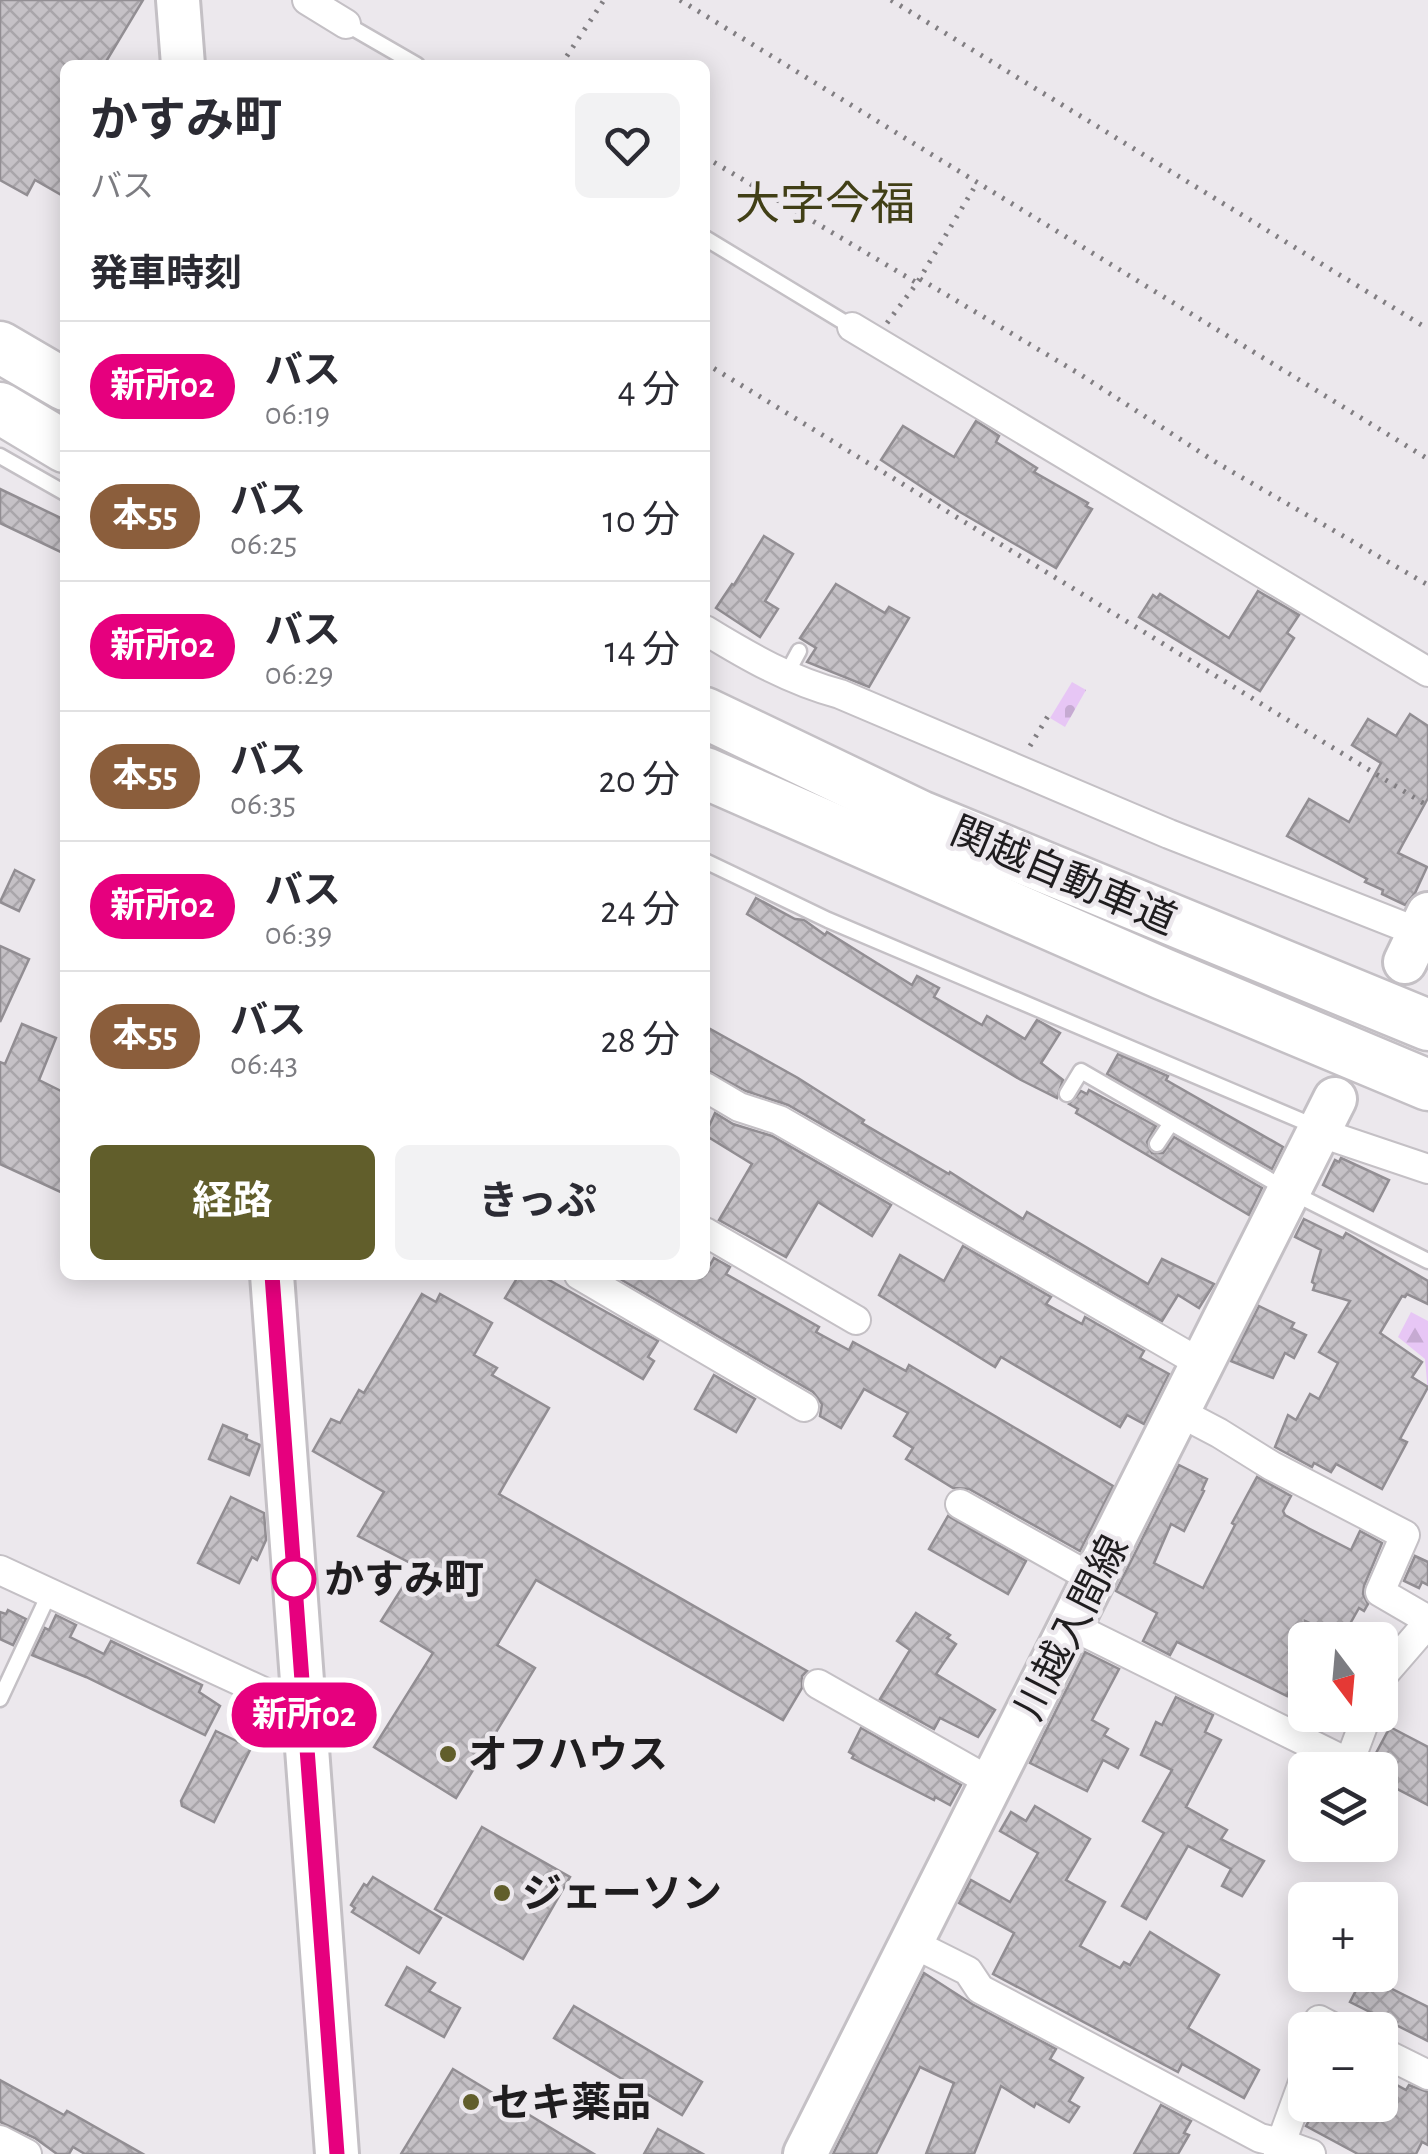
<!DOCTYPE html>
<html lang="ja">
<meta charset="utf-8">
<style>
:root{--surface:#fff;--page:#f2f2f3;--text:#2b2b33;--muted:#7c7c81;--line:#e1e1e2;--accent:#615e2b}
body{margin:0;font-family:"Alegreya Sans","Noto Sans JP",sans-serif;background:var(--page);color:var(--text);height:100vh;display:flex;flex-direction:column;font-size:38px;white-space:nowrap}
*{box-sizing:border-box;margin:0}
p{font-size:32px;color:var(--muted)}
.icon{flex:none;width:55px;height:55px;fill:none;stroke:currentColor;stroke-width:2;stroke-linecap:round;stroke-linejoin:round}
.map{position:relative;flex:1;overflow:hidden}
.side{position:absolute;left:60px;top:60px;width:650px;height:1220px;display:flex;flex-direction:column;background:var(--surface);border-radius:15px;box-shadow:0 5px 25px #0003}
.side>*{flex:none}
.badge{padding:0 20px;border-radius:32px;font-size:35px;line-height:65px}
.needle{width:65px;rotate:164deg}
.fabs{position:absolute;left:1288px;top:1622px;display:grid;gap:20px}
.fabs a{display:grid;place-items:center;width:110px;height:110px;border-radius:15px;background:var(--surface);box-shadow:0 5px 25px #0003;font-size:50px}
.map>.badge{position:absolute;translate:-50% -50%;box-shadow:0 0 0 5px #fff}
h2{padding:0 30px;font-size:38px;line-height:90px}
.round{display:grid;place-items:center;flex:none;width:105px;height:105px;border-radius:15px;background:var(--page)}
.overview{display:flex;align-items:center;justify-content:space-between;height:170px;padding:0 30px}
h1{font-size:48px;font-weight:700;line-height:75px}
.cta{display:flex;gap:20px;margin-top:auto;padding:20px 30px}
.cta a{flex:1;height:115px;border-radius:15px;background:var(--accent);color:#fff;font-size:40px;font-weight:700;line-height:115px;text-align:center}
.cta a+a{background:var(--page);color:var(--text)}
ul{padding:0;list-style:none}
li{display:flex;align-items:center;gap:30px;height:130px;padding:0 30px;border-top:2px solid var(--line)}
li div{flex:1}
li b{display:block;font-size:38px}
li em{font-style:normal}
li .badge{min-width:110px;font-weight:700;text-align:center}
.map>svg:first-child{display:block}
.forest{fill:url(#forest-firs)}
.cemetery{fill:url(#cemetery-stones)}
.building{fill:url(#building-cross-hatch);stroke:#928e93;stroke-width:2.5}
.lines{fill:none;stroke-linecap:round;stroke-linejoin:round}
.lane-casing{stroke:#c4c0c5;stroke-width:19}
.street-casing{stroke:#c4c0c5;stroke-width:32}
.primary-casing{stroke:#c4c0c5;stroke-width:48}
.highway-casing{stroke:#c4c0c5;stroke-width:55}
.path{stroke:#817e82;stroke-width:5;stroke-dasharray:2.5 8;stroke-linecap:butt}
.lane{stroke:#fff;stroke-width:14}
.street{stroke:#fff;stroke-width:28}
.primary{stroke:#fff;stroke-width:42}
.highway{stroke:#fff;stroke-width:50}
.line-casing{stroke:#fff;stroke-width:22}
.line{stroke:#e6007e;stroke-width:15}
.stop-dot{fill:#fff;stroke:#e6007e;stroke-width:5}
.poi-dot{fill:#615e2b;stroke:#ece8ed;stroke-width:4}
.labels{text-anchor:middle;stroke-width:9;stroke-linejoin:round;paint-order:stroke}
.street-label{font-size:40px;fill:#1f1d1f;stroke:#ece8ed}
.stop-label{font-size:40px;font-weight:bold;fill:#1f1d1f;stroke:#ece8ed;text-anchor:start}
.poi-label{font-size:40px;font-weight:bold;fill:#1f1d1f;stroke:#ece8ed;text-anchor:start}
.quarter-label{font-size:45px;fill:#413f16;stroke:#ece8ed}
</style>
<div class="map">
<svg width="1428" height="2154" viewBox="0 0 1428 2154">
<defs>
<pattern id="forest-firs" width="22" height="20" patternUnits="userSpaceOnUse" patternTransform="scale(2.5)"><rect width="22" height="20" fill="#e7c6f5"/><path d="M5 1l3.5 6h-7zM16 11l3.5 6h-7z" fill="#c6aad2"/></pattern>
<pattern id="cemetery-stones" width="16" height="16" patternUnits="userSpaceOnUse" patternTransform="scale(2.5)"><rect width="16" height="16" fill="#e7c6f5"/><path d="M2 7V4a2 2 0 0 1 4 0v3zM10 15v-3a2 2 0 0 1 4 0v3z" fill="#c6aad2"/></pattern>
<pattern id="building-cross-hatch" width="8" height="8" patternUnits="userSpaceOnUse" patternTransform="scale(2.5)"><rect width="8" height="8" fill="#c5c1c6"/><path d="M0 0l8 8M0 8l8-8" fill="none" stroke="#a9a5aa"/></pattern>
</defs>
<rect width="100%" height="100%" fill="#ece8ed"/>
<path class="forest" d="M 1411,1312 L 1428,1321 L 1428,1394 L 1425,1359 L 1398,1337 Z"/>
<path class="cemetery" d="M 1072,682 L 1086,690 L 1065,727 L 1050,718 Z"/>
<g class="building">
<path d="M 0,0 L 143,0 L 104,65 L 65,65 L 65,197 L 35,180 L 27,195 L 0,180 Z"/>
<path d="M 976,421 L 999,436 L 996,442 L 1037,468 L 1034,472 L 1088,503 L 1086,506 L 1092,509 L 1056,568 L 960,512 L 881,460 L 903,426 L 954,457 Z"/>
<path d="M 0,489 L 65,520 L 65,554 L 0,523 Z"/>
<path d="M 764,536 L 793,554 L 765,601 L 778,609 L 760,637 L 716,608 L 732,584 L 734,585 Z"/>
<path d="M 836,584 L 885,613 L 889,607 L 909,618 L 869,687 L 807,662 L 816,648 L 800,638 Z"/>
<path d="M 1258,591 L 1299,615 L 1287,633 L 1294,638 L 1260,691 L 1139,617 L 1153,595 L 1157,598 L 1160,594 L 1229,638 Z"/>
<path d="M 1410,714 L 1428,726 L 1428,798 L 1398,853 L 1427,867 L 1415,893 L 1405,905 L 1382,894 L 1383,890 L 1365,882 L 1367,879 L 1287,836 L 1309,799 L 1349,822 L 1381,763 L 1352,745 L 1368,719 L 1396,736 Z"/>
<path d="M 15,870 L 34,880 L 19,911 L 0,902 Z"/>
<path d="M 756,898 L 795,919 L 804,920 L 825,935 L 827,932 L 912,985 L 917,976 L 939,988 L 934,997 L 982,1025 L 987,1016 L 1025,1039 L 1037,1020 L 1060,1033 L 1041,1063 L 1063,1080 L 1057,1098 L 1021,1080 L 747,914 Z"/>
<path d="M 0,946 L 29,959 L 0,1022 Z"/>
<path d="M 22,1024 L 56,1038 L 39,1080 L 65,1093 L 65,1194 L 0,1164 L 0,1062 L 5,1064 Z"/>
<path d="M 705,1026 L 798,1078 L 864,1120 L 862,1123 L 949,1174 L 950,1172 L 1023,1219 L 1027,1212 L 1148,1284 L 1162,1259 L 1214,1284 L 1212,1287 L 1199,1308 L 1178,1295 L 1162,1321 L 788,1105 L 746,1091 L 705,1069 Z"/>
<path d="M 1118,1054 L 1168,1076 L 1166,1080 L 1283,1147 L 1272,1169 L 1107,1074 Z"/>
<path d="M 1089,1090 L 1156,1126 L 1147,1142 L 1152,1153 L 1163,1153 L 1174,1137 L 1262,1188 L 1249,1215 L 1076,1113 L 1078,1109 L 1069,1104 L 1081,1091 L 1087,1094 Z"/>
<path d="M 715,1113 L 733,1124 L 772,1136 L 891,1205 L 872,1236 L 818,1202 L 786,1257 L 719,1220 L 752,1164 L 705,1135 Z"/>
<path d="M 1341,1158 L 1389,1180 L 1373,1211 L 1323,1185 L 1335,1160 L 1339,1162 Z"/>
<path d="M 1304,1219 L 1343,1238 L 1346,1233 L 1428,1281 L 1428,1304 L 1407,1294 L 1405,1297 L 1402,1296 L 1380,1333 L 1422,1362 L 1412,1377 L 1428,1387 L 1400,1439 L 1407,1442 L 1382,1489 L 1336,1464 L 1331,1472 L 1314,1463 L 1312,1467 L 1275,1447 L 1288,1415 L 1296,1420 L 1310,1394 L 1319,1399 L 1338,1363 L 1319,1352 L 1350,1301 L 1313,1290 L 1315,1284 L 1312,1282 L 1321,1250 L 1295,1237 Z"/>
<path d="M 963,1246 L 1051,1297 L 1046,1304 L 1082,1324 L 1085,1317 L 1144,1351 L 1140,1358 L 1169,1374 L 1144,1424 L 1127,1415 L 1120,1427 L 1001,1357 L 995,1367 L 879,1295 L 900,1255 L 944,1281 Z"/>
<path d="M 714,1258 L 730,1267 L 726,1274 L 819,1327 L 816,1332 L 849,1350 L 853,1342 L 906,1371 L 909,1365 L 1113,1486 L 1080,1551 L 969,1489 L 953,1488 L 906,1459 L 913,1448 L 894,1436 L 908,1413 L 864,1389 L 841,1428 L 820,1416 L 822,1404 L 813,1392 L 615,1276 L 705,1275 L 705,1263 L 710,1265 Z"/>
<path d="M 519,1275 L 540,1275 L 658,1341 L 648,1357 L 654,1361 L 643,1379 L 505,1298 Z"/>
<path d="M 422,1294 L 436,1302 L 440,1294 L 492,1323 L 474,1355 L 497,1368 L 492,1375 L 549,1408 L 499,1494 L 807,1671 L 802,1676 L 802,1688 L 783,1720 L 536,1580 L 497,1645 L 535,1668 L 456,1798 L 374,1747 L 433,1653 L 381,1621 L 416,1566 L 358,1536 L 384,1492 L 313,1451 L 331,1419 L 340,1423 L 359,1390 L 364,1393 Z"/>
<path d="M 1259,1306 L 1294,1323 L 1291,1328 L 1306,1335 L 1294,1358 L 1285,1353 L 1273,1378 L 1231,1361 Z"/>
<path d="M 714,1375 L 755,1399 L 736,1432 L 695,1409 Z"/>
<path d="M 223,1425 L 247,1435 L 246,1439 L 260,1445 L 249,1475 L 209,1459 Z"/>
<path d="M 1179,1465 L 1207,1479 L 1202,1490 L 1204,1491 L 1184,1531 L 1171,1524 L 1154,1563 L 1203,1588 L 1235,1525 L 1232,1523 L 1257,1477 L 1291,1496 L 1283,1511 L 1285,1515 L 1308,1528 L 1351,1550 L 1360,1531 L 1382,1543 L 1364,1586 L 1363,1594 L 1368,1604 L 1364,1611 L 1359,1608 L 1342,1638 L 1305,1621 L 1305,1661 L 1287,1696 L 1177,1642 L 1170,1655 L 1143,1641 L 1157,1613 L 1116,1591 Z"/>
<path d="M 231,1497 L 264,1513 L 266,1540 L 257,1560 L 252,1557 L 239,1583 L 198,1563 Z"/>
<path d="M 948,1516 L 1026,1561 L 1008,1594 L 929,1549 Z"/>
<path d="M 1415,1556 L 1428,1562 L 1428,1585 L 1422,1582 L 1419,1588 L 1404,1581 Z"/>
<path d="M 8,1610 L 26,1619 L 13,1645 L 0,1639 L 0,1612 L 6,1614 Z"/>
<path d="M 916,1613 L 950,1635 L 947,1638 L 956,1644 L 936,1674 L 995,1710 L 978,1737 L 940,1718 L 934,1729 L 880,1699 L 910,1650 L 897,1641 Z"/>
<path d="M 56,1615 L 76,1625 L 70,1637 L 104,1654 L 111,1641 L 202,1685 L 199,1692 L 220,1706 L 205,1735 L 86,1677 L 32,1655 L 45,1628 L 49,1630 Z"/>
<path d="M 1085,1652 L 1119,1669 L 1092,1720 L 1108,1729 L 1104,1735 L 1128,1749 L 1118,1768 L 1103,1760 L 1087,1791 L 1030,1763 Z"/>
<path d="M 1176,1697 L 1213,1715 L 1205,1732 L 1221,1740 L 1186,1807 L 1227,1830 L 1221,1839 L 1264,1861 L 1242,1896 L 1222,1886 L 1231,1869 L 1188,1846 L 1146,1919 L 1122,1906 L 1164,1833 L 1143,1821 L 1172,1770 L 1141,1755 L 1156,1722 L 1162,1725 Z"/>
<path d="M 1390,1727 L 1428,1747 L 1428,1805 L 1380,1780 L 1380,1770 L 1367,1770 Z"/>
<path d="M 861,1728 L 961,1785 L 950,1805 L 935,1797 L 934,1800 L 852,1758 L 854,1755 L 849,1752 Z"/>
<path d="M 216,1731 L 251,1748 L 214,1822 L 182,1806 L 181,1801 Z"/>
<path d="M 1035,1806 L 1090,1839 L 1066,1880 L 1105,1902 L 1080,1946 L 1120,1968 L 1124,1962 L 1130,1965 L 1150,1932 L 1219,1975 L 1188,2028 L 1259,2070 L 1244,2098 L 1182,2064 L 1178,2072 L 993,1974 L 1014,1933 L 959,1903 L 971,1880 L 1010,1902 L 1038,1853 L 1000,1831 L 1011,1812 L 1026,1821 Z"/>
<path d="M 482,1827 L 570,1877 L 523,1959 L 435,1909 Z"/>
<path d="M 373,1877 L 441,1918 L 419,1953 L 352,1912 L 355,1908 L 351,1905 L 364,1884 L 367,1886 Z"/>
<path d="M 407,1967 L 435,1983 L 429,1991 L 460,2008 L 444,2037 L 386,2005 Z"/>
<path d="M 924,1973 L 972,2004 L 1056,2049 L 1050,2059 L 1083,2078 L 1069,2101 L 1079,2107 L 1069,2122 L 1036,2103 L 1034,2107 L 1001,2086 L 974,2154 L 926,2154 L 954,2083 L 920,2067 L 876,2154 L 833,2154 Z"/>
<path d="M 1364,1975 L 1428,2007 L 1428,2041 L 1350,2002 Z"/>
<path d="M 574,2006 L 702,2082 L 682,2115 L 554,2038 Z"/>
<path d="M 453,2069 L 594,2154 L 401,2154 Z"/>
<path d="M 0,2080 L 64,2115 L 67,2111 L 143,2154 L 85,2154 L 73,2147 L 69,2154 L 57,2154 L 35,2138 L 0,2122 Z"/>
<path d="M 1395,2084 L 1406,2090 L 1409,2085 L 1428,2092 L 1428,2145 L 1422,2142 L 1416,2154 L 1358,2154 L 1306,2126 L 1318,2105 L 1380,2105 L 1380,2085 L 1391,2091 Z"/>
<path d="M 1161,2105 L 1191,2121 L 1184,2133 L 1189,2135 L 1178,2154 L 1134,2154 Z"/>
<path d="M 658,2129 L 703,2154 L 644,2154 Z"/>
</g>
<g class="lines">
<g class="lane-casing">
<g id="lane">
<path d="M 346,24 L 417,65"/>
<path d="M 705,238 L 852,327"/>
<path d="M 0,456 L 65,493"/>
<path d="M 786,675 L 799,651"/>
<path d="M 705,861 L 828,920 L 1314,1126"/>
<path d="M 1067,1094 L 1081,1071 L 1289,1191 L 1428,1261"/>
<path d="M 1157,1144 L 1171,1123"/>
<path d="M 0,1699 L 50,1592"/>
</g>
</g>
<g class="street-casing">
<g id="street">
<path d="M 307,0 L 346,24"/>
<path d="M 852,327 L 1428,672"/>
<path d="M 705,630 C 749,657 791,681 840,694 L 1169,834 L 1428,936"/>
<path d="M 705,1087 L 739,1107 L 779,1120 L 1202,1364"/>
<path d="M 1319,1129 L 1336,1138 L 1428,1169"/>
<path d="M 705,1232 L 856,1320"/>
<path d="M 579,1275 L 804,1407"/>
<path d="M 1179,1412 L 1219,1433 L 1272,1466 L 1405,1535 L 1380,1592 L 1428,1620"/>
<path d="M 960,1504 L 1095,1580"/>
<path d="M 0,1570 L 279,1699 L 303,1702"/>
<path d="M 1072,1626 L 1349,1763 L 1367,1715"/>
<path d="M 1380,1683 L 1383,1675 L 1428,1623"/>
<path d="M 818,1684 L 991,1782"/>
<path d="M 912,1943 L 968,1971 L 980,1989 L 1260,2138 L 1281,2143 L 1305,2077"/>
<path d="M 1317,2030 L 1319,2020 L 1338,2030"/>
<path d="M 1380,2051 L 1428,2075"/>
<path d="M 0,2140 L 27,2154"/>
<path d="M 1278,2154 L 1281,2143 L 1311,2154"/>
</g>
</g>
<g class="primary-casing">
<g id="primary">
<path d="M 178,0 L 183,65"/>
<path d="M 1405,962 L 1428,914"/>
<path d="M 272,1275 L 337,2154"/>
<path d="M 805,2154 L 1335,1099"/>
</g>
</g>
<g class="highway-casing">
<g id="highway">
<path d="M 0,347 L 65,385"/>
<path d="M 0,408 L 65,447"/>
<path d="M 705,713 L 920,816 L 1428,1025"/>
<path d="M 705,773 L 1163,974 L 1428,1085"/>
</g>
</g>
<g class="path">
<path d="M 680,0 L 1428,459"/>
<path d="M 891,0 L 1428,329"/>
<path d="M 561,65 L 604,0"/>
<path d="M 705,157 L 917,283"/>
<path d="M 920,279 L 1078,373 L 1217,463 L 1428,585"/>
<path d="M 887,323 L 917,283 L 977,183"/>
<path d="M 705,363 L 1428,806"/>
<path d="M 1030,746 L 1051,711"/>
</g>
<use href="#lane" class="lane"/>
<use href="#street" class="street"/>
<use href="#primary" class="primary"/>
<use href="#highway" class="highway"/>
</g>
<g class="lines">
<g class="line-casing">
<path id="line" d="M 272,1275 L 337,2154"/>
</g>
<use href="#line" class="line"/>
</g>
<circle class="stop-dot" cx="294" cy="1579" r="20"/>
<g class="poi-dot">
<circle cx="448" cy="1754" r="10"/>
<circle cx="502" cy="1893" r="10"/>
<circle cx="471" cy="2102" r="10"/>
</g>
<g class="labels">
<g class="street-label">
<text transform="translate(1064 875) rotate(23)" y="14">関越自動車道</text>
<text transform="translate(1071 1627) rotate(-63)" y="14">川越入間線</text>
</g>
<g class="stop-label">
<text x="324" y="1593">かすみ町</text>
</g>
<g class="poi-label">
<text x="468" y="1768">オフハウス</text>
<text x="522" y="1907">ジェーソン</text>
<text x="491" y="2116">セキ薬品</text>
</g>
<g class="quarter-label">
<text x="825" y="219">大字今福</text>
</g>
</g>
</svg>
<div class="fabs">
<a><svg class="needle" viewBox="-14 -14 28 28"><path d="M0-13l5 13h-10z" fill="#e53935"/><path d="M0 13l5-13h-10z" fill="#7c7c81"/></svg></a>
<a><svg class="icon" aria-label="layers" viewBox="0 0 24 24"><path d="M12 4l9 5-9 5-9-5zM3 14l9 5 9-5"/></svg></a>
<a>+</a>
<a>−</a>
</div>
<b class="badge" style="left:304px;top:1715px;background:#e6007e;color:#fff">新所02</b>
<section class="side">
<div class="overview"><div><h1>かすみ町</h1><p>バス</p></div><a class="round"><svg class="icon" aria-label="heart" viewBox="0 0 24 24"><path d="M12 20l-8-8c-3-5 5-10 8-4 3-6 11-1 8 4z"/></svg></a></div>
<h2>発車時刻</h2>
<ul>
<li><span class="badge" style="background:#e6007e;color:#fff">新所02</span><div><b>バス</b><p>06:19</p></div><em>4 分</em></li>
<li><span class="badge" style="background:#8b5e3c;color:#fff">本55</span><div><b>バス</b><p>06:25</p></div><em>10 分</em></li>
<li><span class="badge" style="background:#e6007e;color:#fff">新所02</span><div><b>バス</b><p>06:29</p></div><em>14 分</em></li>
<li><span class="badge" style="background:#8b5e3c;color:#fff">本55</span><div><b>バス</b><p>06:35</p></div><em>20 分</em></li>
<li><span class="badge" style="background:#e6007e;color:#fff">新所02</span><div><b>バス</b><p>06:39</p></div><em>24 分</em></li>
<li><span class="badge" style="background:#8b5e3c;color:#fff">本55</span><div><b>バス</b><p>06:43</p></div><em>28 分</em></li>
</ul>
<div class="cta"><a>経路</a><a>きっぷ</a></div>
</section>
</div>
